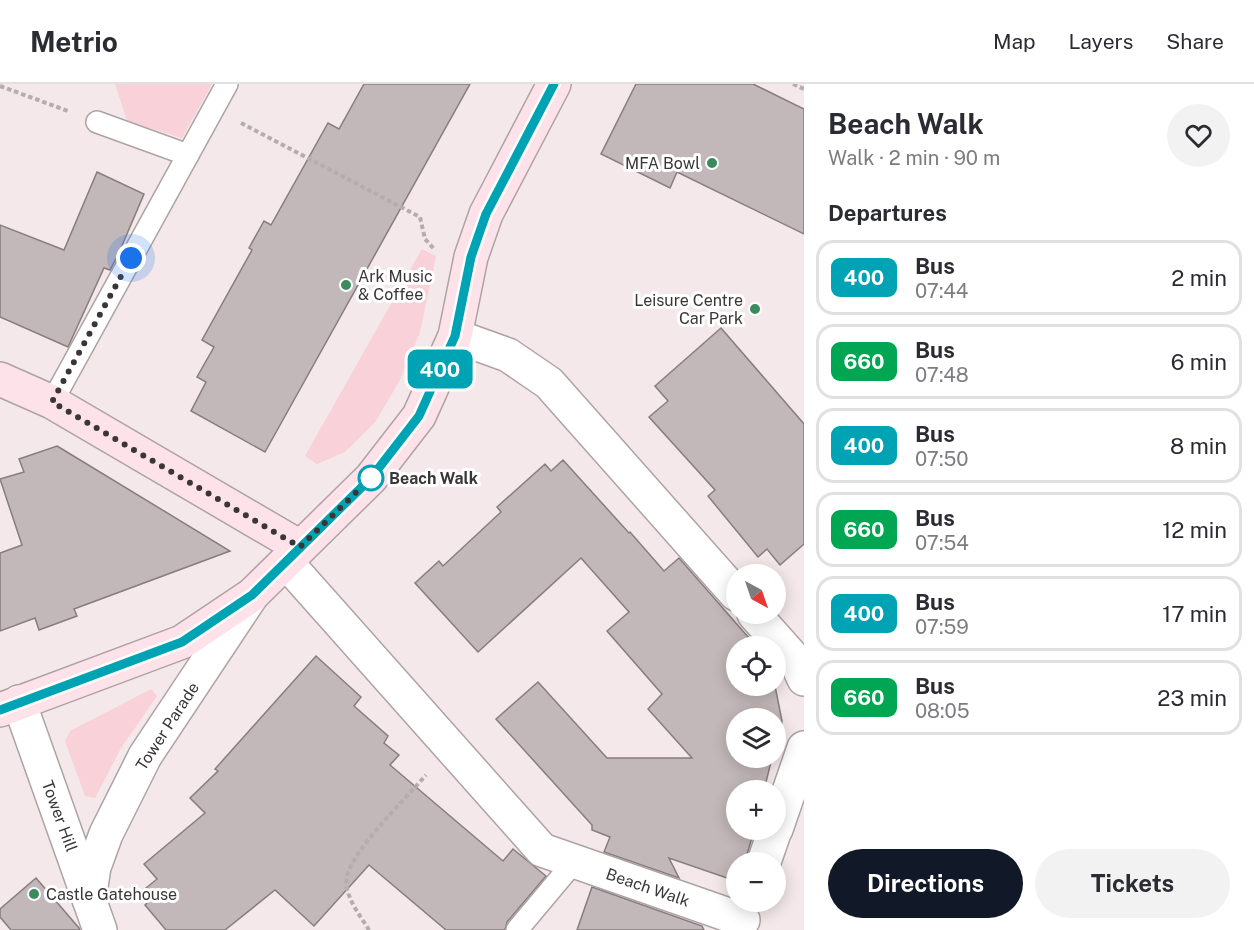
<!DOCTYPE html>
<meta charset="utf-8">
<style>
:root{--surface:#fff;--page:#f2f2f3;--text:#2b2b33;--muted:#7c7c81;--line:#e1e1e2;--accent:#111827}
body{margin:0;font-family:"Public Sans",sans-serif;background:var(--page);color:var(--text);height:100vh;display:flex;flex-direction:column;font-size:22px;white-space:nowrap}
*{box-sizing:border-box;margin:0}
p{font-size:20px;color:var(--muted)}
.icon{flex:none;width:33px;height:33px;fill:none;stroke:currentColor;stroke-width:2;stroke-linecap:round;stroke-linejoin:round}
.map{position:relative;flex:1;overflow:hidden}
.details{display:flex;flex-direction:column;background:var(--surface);width:450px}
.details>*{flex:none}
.badge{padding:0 12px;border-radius:9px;font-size:21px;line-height:39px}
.needle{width:39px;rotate:140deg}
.fabs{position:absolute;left:726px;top:480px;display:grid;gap:12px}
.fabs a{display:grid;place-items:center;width:60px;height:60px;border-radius:50%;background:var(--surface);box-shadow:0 3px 15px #0003;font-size:30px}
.you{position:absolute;width:30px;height:30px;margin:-15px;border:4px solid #fff;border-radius:50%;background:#1a73e8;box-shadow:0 0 0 9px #1a73e833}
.map>.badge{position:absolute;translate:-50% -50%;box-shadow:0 0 0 3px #fff}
h2{padding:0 24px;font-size:22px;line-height:54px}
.round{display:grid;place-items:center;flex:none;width:63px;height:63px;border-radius:32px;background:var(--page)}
.head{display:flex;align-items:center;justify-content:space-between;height:102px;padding:0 24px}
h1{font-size:28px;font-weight:700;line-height:45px}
.cta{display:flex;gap:12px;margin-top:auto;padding:12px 24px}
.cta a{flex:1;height:69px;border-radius:36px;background:var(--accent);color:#fff;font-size:24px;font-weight:700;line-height:69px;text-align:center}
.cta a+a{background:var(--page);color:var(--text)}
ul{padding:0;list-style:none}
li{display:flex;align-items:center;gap:18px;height:75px;margin:0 12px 9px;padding:0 12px;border:3px solid var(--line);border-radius:18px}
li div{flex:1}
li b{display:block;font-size:22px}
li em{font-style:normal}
li .badge{min-width:66px;font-weight:700;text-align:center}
header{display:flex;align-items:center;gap:36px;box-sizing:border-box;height:84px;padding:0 30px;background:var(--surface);border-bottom:2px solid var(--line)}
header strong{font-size:28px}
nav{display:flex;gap:33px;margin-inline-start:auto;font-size:21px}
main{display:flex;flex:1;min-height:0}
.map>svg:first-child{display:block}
.green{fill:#f9d1d8}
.building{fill:#c2b7b9;stroke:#877d7f;stroke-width:1.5}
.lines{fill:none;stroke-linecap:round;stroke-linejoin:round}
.lane-casing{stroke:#ada3a5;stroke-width:24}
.street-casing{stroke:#ada3a5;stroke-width:36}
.secondary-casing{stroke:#ada3a5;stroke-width:36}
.path{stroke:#b5acae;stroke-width:4;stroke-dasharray:4.5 3;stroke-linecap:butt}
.lane{stroke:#fff;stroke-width:21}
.street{stroke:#fff;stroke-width:33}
.secondary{stroke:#fde3e9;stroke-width:33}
.line-casing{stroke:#fff;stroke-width:14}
.line{stroke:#00a3b4;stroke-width:9}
.walk{stroke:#3a3637;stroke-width:6;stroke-dasharray:0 10.8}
.poi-dot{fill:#3b8b5c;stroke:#fff;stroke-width:2}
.stop-dot{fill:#fff;stroke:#00a3b4;stroke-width:3}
.labels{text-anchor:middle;stroke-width:6;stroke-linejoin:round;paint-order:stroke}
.poi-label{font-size:16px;fill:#3a3637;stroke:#fff;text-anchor:end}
.stop-label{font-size:16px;font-weight:bold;fill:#3a3637;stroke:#fff;text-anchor:start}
.street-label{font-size:16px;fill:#3a3637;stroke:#fff}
</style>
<header>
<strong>Metrio</strong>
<nav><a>Map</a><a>Layers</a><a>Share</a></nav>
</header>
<main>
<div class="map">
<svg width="804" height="846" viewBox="0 0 804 846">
<rect width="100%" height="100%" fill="#f4e8ea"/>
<g class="green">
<path d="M 115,0 L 212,0 L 182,54 L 127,37 Z"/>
<path d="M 422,165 L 436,172 L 420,248 L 400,296 L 376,337 L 345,368 L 317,380 L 305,372 Z"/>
<path d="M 151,605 L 157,612 L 121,664 L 95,714 L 85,712 L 65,657 L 70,647 Z"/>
</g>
<g class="building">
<path d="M 364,0 L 470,0 L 265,368 L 191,327 L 206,298 L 197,293 L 214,263 L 202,256 L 252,166 L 249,164 L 264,137 L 271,141 L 328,39 L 339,45 Z"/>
<path d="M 636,0 L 753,0 L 804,25 L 804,150 L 677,88 L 670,104 L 601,70 Z"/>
<path d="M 97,88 L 144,110 L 118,171 L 110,186 L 104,184 L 68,263 L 0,233 L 0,141 L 64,166 Z"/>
<path d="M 721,244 L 804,340 L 804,460 L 780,481 L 767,465 L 758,473 L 708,412 L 715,406 L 649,333 L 668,317 L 655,302 Z"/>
<path d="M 57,362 L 230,467 L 74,525 L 77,532 L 39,546 L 35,534 L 0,547 L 0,469 L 22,461 L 0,395 L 24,388 L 19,375 Z"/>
<path d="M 563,376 L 629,449 L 630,448 L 664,487 L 679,474 L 756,562 L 736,562 L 736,602 L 775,602 L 782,637 L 776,662 L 776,634 L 736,634 L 736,674 L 772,674 L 764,706 L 736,706 L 736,746 L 754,746 L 745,778 L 736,778 L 730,795 L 669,774 L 679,794 L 604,768 L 610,753 L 592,746 L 592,741 L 496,635 L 538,598 L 607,674 L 692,674 L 648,625 L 662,610 L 607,547 L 629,528 L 581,474 L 478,568 L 415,499 L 439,477 L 443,482 L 501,428 L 497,423 L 545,380 L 551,387 Z"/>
<path d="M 316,572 L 361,613 L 354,622 L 388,652 L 384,659 L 399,671 L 390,681 L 503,777 L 513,765 L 546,792 L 507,838 L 505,846 L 446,846 L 369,781 L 314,842 L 275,806 L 225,846 L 166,846 L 145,821 L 153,813 L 146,804 L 157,795 L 144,780 L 205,729 L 190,714 L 218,687 L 215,685 Z"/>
<path d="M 36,794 L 79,844 L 80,846 L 11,846 L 0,833 L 0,825 Z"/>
<path d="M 592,803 L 702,842 L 704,846 L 577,846 Z"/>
</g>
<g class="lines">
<g class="lane-casing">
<g id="lane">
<path d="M 97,38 L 188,71"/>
<path d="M 52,318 L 227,0"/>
<path d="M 517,846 L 574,778"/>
</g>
</g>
<g class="street-casing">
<g id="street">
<path d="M 455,252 L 508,271 L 549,299 L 736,510"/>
<path d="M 286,478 L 542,766 L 743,836"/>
<path d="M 754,530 L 796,577 L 804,595"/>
<path d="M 19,618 L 100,846"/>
<path d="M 776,745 L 804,664"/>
<path d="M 764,778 L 775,746"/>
<path d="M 89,815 L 94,783 L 106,750 L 145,672 L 252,511"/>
</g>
</g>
<g class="secondary-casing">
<g id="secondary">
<path d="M 0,295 L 52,318 L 300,463"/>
<path d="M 0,626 L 182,558 L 252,511 L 371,394 L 419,332 L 455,252 L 471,173 L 486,130 L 554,0"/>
</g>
</g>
<g class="path">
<path d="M 793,0 L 804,5"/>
<path d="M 0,2 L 68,27"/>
<path d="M 241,39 L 420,133 L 425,155 L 434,165"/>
<path d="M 369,846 C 360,831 343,811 347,792 C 352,767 407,713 426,691"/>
</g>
<use href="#lane" class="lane"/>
<use href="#street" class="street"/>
<use href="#secondary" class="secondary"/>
</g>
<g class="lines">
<g class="line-casing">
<path id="line" d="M 0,626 L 182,558 L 252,511 L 371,394 L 419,332 L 455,252 L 471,173 L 486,130 L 554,0"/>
</g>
<use href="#line" class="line"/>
<path class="walk" d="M 131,174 L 52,318 L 300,463 L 371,394"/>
</g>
<g class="poi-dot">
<circle cx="712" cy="79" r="6"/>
<circle cx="346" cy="201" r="6"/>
<circle cx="755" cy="225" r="6"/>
<circle cx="34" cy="810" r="6"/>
</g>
<circle class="stop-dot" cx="371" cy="394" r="12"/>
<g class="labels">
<g class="poi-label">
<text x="700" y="85">MFA Bowl</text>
<text x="358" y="198" text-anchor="start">Ark Music<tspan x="358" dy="18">&amp; Coffee</tspan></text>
<text x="743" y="222">Leisure Centre<tspan x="743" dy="18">Car Park</tspan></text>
<text x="46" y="816" text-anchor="start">Castle Gatehouse</text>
</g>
<g class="stop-label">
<text x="389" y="400">Beach Walk</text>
</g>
<g class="street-label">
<text transform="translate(167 642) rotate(-57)" y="6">Tower Parade</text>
<text transform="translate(60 732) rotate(70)" y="6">Tower Hill</text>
<text transform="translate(648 803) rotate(19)" y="6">Beach Walk</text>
</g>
</g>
</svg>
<div class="fabs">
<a><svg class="needle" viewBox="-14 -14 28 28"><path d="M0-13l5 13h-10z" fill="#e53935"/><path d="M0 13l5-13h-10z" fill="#7c7c81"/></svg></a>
<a><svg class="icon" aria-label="locate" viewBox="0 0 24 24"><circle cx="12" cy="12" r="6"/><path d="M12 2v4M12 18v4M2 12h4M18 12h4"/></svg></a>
<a><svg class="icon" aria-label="layers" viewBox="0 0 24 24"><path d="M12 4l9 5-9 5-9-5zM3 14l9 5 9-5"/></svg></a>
<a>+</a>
<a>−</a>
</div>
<div class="you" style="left:131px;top:174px"></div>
<b class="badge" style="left:440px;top:285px;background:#00a3b4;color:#fff">400</b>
</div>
<section class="details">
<div class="head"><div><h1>Beach Walk</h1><p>Walk · 2 min · 90 m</p></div><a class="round"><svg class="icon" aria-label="heart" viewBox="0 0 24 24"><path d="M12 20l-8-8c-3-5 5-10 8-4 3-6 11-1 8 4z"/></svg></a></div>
<h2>Departures</h2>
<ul>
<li><span class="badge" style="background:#00a3b4;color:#fff">400</span><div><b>Bus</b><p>07:44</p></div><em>2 min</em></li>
<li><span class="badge" style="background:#00a651;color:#fff">660</span><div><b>Bus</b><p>07:48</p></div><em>6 min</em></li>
<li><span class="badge" style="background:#00a3b4;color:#fff">400</span><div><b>Bus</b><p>07:50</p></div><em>8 min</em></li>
<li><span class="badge" style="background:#00a651;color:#fff">660</span><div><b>Bus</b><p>07:54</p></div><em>12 min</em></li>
<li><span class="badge" style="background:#00a3b4;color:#fff">400</span><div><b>Bus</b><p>07:59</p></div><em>17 min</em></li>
<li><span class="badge" style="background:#00a651;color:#fff">660</span><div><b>Bus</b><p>08:05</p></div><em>23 min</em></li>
</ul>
<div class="cta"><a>Directions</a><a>Tickets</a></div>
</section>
</main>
